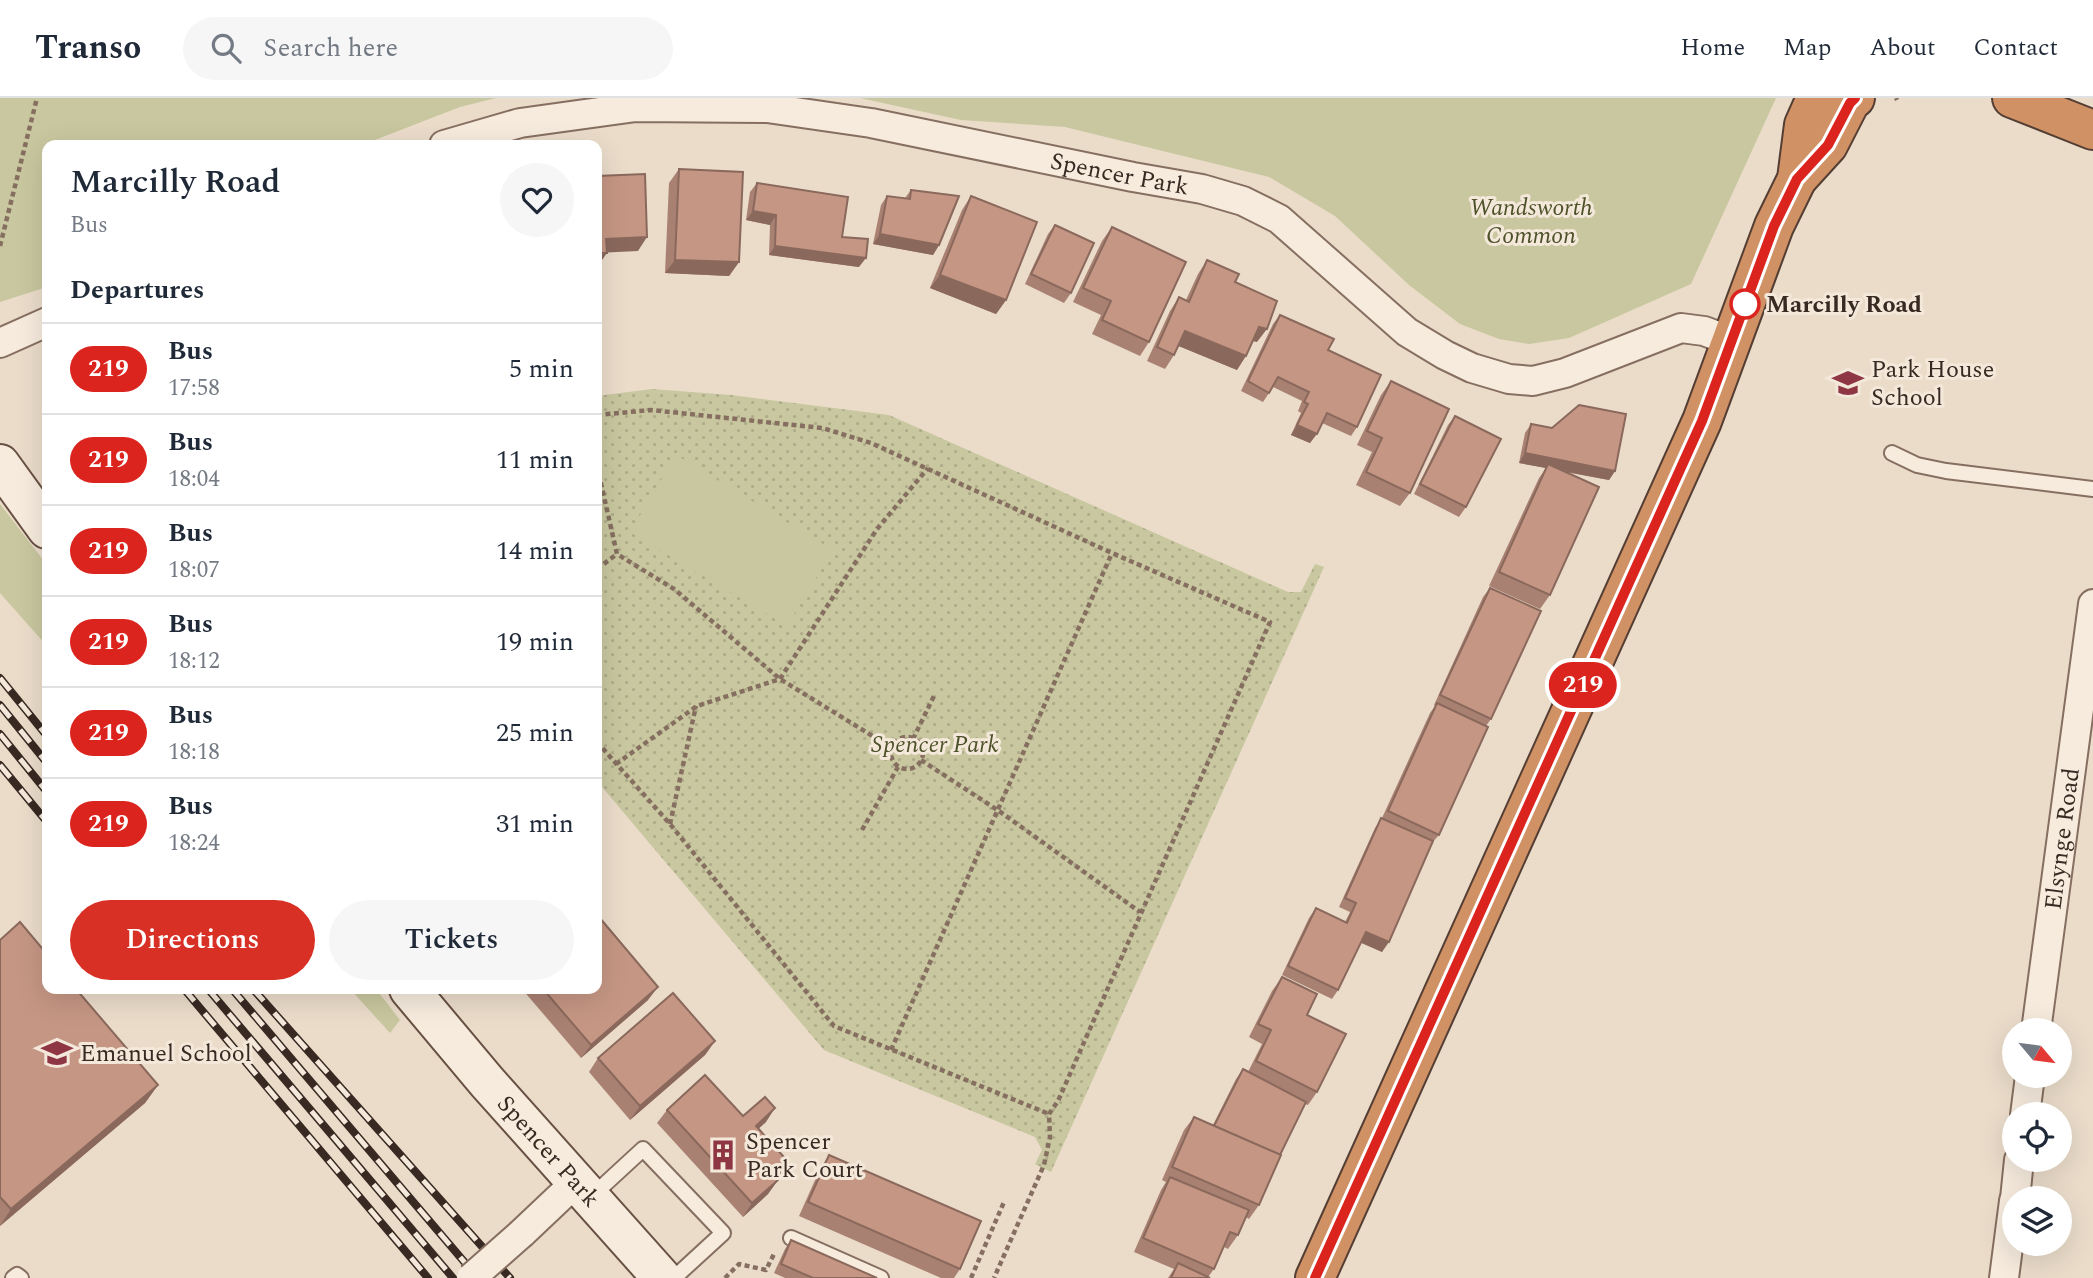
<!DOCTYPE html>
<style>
:root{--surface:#fff;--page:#f6f6f7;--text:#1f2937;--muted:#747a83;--line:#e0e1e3;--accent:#d93025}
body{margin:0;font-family:Spectral,serif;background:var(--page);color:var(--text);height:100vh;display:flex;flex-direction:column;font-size:26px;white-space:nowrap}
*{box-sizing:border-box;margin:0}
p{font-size:23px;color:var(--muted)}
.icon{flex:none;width:38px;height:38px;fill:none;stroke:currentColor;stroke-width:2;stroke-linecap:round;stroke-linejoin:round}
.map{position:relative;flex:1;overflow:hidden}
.panel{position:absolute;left:42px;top:42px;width:560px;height:854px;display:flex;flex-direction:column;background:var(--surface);border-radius:14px;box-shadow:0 7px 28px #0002}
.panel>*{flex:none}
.badge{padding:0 14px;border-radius:23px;font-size:24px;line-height:46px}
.needle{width:46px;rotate:119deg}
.tools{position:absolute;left:2002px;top:920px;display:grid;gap:14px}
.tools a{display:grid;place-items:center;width:70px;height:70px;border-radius:50%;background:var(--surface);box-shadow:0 7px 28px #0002;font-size:35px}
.map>.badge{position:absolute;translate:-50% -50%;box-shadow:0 0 0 4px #fff}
h2{padding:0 28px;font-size:26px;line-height:63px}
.round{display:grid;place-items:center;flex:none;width:74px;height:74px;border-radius:37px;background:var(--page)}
.overview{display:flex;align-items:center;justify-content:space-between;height:119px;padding:0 28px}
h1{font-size:33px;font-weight:600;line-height:52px}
.primary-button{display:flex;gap:14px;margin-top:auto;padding:14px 28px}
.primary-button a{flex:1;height:80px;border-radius:42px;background:var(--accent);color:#fff;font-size:28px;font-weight:600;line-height:80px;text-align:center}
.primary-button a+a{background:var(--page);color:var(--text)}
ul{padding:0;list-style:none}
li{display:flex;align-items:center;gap:21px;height:91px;padding:0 28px;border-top:2px solid var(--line)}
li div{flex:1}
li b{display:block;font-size:26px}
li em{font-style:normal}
li .badge{min-width:77px;font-weight:700;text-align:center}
header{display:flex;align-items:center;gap:42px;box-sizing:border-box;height:98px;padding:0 35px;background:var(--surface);border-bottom:2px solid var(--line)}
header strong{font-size:33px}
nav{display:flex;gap:38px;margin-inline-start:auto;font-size:24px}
.search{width:490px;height:63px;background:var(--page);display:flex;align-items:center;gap:18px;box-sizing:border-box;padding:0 24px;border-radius:38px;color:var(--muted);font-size:26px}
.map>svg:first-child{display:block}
.grass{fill:url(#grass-dots)}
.park{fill:#c8c79f}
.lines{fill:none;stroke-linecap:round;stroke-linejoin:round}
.lane-casing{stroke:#866f60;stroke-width:18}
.street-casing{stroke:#866f60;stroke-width:32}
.secondary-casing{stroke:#685043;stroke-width:42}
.highway-casing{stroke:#543e34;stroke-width:42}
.path{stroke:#866f60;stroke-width:4.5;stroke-dasharray:5 3.5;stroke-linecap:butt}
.lane{stroke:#f6ebdd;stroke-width:14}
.street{stroke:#f6ebdd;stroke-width:28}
.secondary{stroke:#f6ebdd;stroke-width:38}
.highway{stroke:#d09165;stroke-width:38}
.rail-casing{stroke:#382922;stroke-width:8}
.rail{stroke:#f3e8d9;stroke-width:5;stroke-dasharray:16;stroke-linecap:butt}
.street-bridge-casing{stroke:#866f60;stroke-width:32;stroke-linecap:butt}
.street-bridge{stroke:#f6ebdd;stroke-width:28}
.wall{fill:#a98172}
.shaded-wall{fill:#8a695c}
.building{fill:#c59684;stroke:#8a695c;stroke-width:2}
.line-casing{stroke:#fff;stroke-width:16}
.line{stroke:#dc241f;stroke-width:10}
.stop-dot{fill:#fff;stroke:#dc241f;stroke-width:3.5}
.labels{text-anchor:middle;stroke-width:6;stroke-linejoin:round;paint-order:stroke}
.street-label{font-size:24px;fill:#382922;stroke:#f3e8d9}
.park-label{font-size:24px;font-style:italic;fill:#4e522b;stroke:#f3e8d9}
.stop-label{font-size:24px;font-weight:bold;fill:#382922;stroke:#f3e8d9;text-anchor:start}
.poi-label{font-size:24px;fill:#382922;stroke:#f3e8d9;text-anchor:start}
</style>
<header>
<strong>Transo</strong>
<div class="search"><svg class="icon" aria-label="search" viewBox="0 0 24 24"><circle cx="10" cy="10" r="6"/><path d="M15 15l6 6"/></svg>Search here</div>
<nav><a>Home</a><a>Map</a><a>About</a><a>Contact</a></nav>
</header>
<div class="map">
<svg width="2093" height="1180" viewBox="0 0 2093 1180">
<defs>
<pattern id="grass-dots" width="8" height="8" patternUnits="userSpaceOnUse" patternTransform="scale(1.75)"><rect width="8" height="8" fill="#c8c79f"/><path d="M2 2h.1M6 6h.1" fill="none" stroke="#adab89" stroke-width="1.8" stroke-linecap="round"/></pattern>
</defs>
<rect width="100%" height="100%" fill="#ebdcca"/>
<path class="grass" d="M 652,291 L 731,297 L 889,317 L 1288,494 L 1301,494 L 1315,466 L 1324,469 L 1051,1074 L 1035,1066 L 1042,1052 L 1035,1039 L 824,952 L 597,683 L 597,298 Z"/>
<g class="park">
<path d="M 0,0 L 496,0 L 460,9 L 362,47 L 47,47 L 47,189 L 0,204 Z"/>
<path d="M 860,0 L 1776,0 L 1691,186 L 1569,240 L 1529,246 L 1499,241 L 1460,226 L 1409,187 L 1335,118 L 1269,79 L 1065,29 L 961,22 Z"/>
<path d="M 676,357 L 833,452 L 787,528 L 630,434 Z"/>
<path d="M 0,406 L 47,467 L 47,548 L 0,495 Z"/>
<path d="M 350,891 L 376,891 L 400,922 L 390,935 Z"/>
</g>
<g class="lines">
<g class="lane-casing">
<g id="lane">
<path d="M 1892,355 L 1917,367 L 1946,373 L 2093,391"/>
<path d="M 592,1098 L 643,1051 L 723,1135 L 674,1180"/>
<path d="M 791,1140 L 881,1180"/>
<path d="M 13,1180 L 17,1177 L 21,1180"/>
</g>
</g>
<g class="street-casing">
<g id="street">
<path id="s1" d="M 444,47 L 520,25 L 636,9 L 767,10 L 871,25 L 1133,79 L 1202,91 L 1243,103 L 1279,121 L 1407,234 L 1445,257 L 1472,270 L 1509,281 L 1533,283 L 1565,275 L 1681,230 L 1704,233 L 1731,243"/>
<path d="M 0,245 L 47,224"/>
<path id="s2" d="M 2036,933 L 2093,506"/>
<path d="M 2025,1017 L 2030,978"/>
<path d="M 2015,1101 L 2019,1062"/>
<path d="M 522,1135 L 577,1083"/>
<path d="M 2004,1180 L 2014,1103"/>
</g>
</g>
<g class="secondary-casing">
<g id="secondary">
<path d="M 0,366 L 47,431"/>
<path id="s3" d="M 409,891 L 487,984 L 662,1180"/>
</g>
</g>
<g class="highway-casing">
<g id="highway">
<path d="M 2012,0 L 2093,32"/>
<path d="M 1797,81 L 1828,47 L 1850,4 L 1855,0"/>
<path d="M 1315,1180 L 1702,323 L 1774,128 L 1797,81 L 1804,27 L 1816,0"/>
</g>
</g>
<g class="path">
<path d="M 1896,0 L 1897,2"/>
<path d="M 0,148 L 37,0"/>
<path d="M 597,317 L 651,312 L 822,330 L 871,345 L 1112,455 L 1270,524 L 1058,1003 L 1049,1016 L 1050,1039 L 1044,1067 L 994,1180"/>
<path d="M 597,368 L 617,456 L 674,491 L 780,581 L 892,650"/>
<path d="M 597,471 L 617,456"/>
<circle cx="907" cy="655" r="16"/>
<path d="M 913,641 L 934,598"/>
<path d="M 597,644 L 670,726 L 834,928 L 1049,1016"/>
<path d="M 921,662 L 999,713 L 1140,814"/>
<path d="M 616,666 L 697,608 L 780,581 L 877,431 L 928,370"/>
<path d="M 670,726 L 696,608"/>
<path d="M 862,732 L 898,669"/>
<path d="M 891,952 L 1112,455"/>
<path d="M 725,1180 L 739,1166 L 766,1172 L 774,1156"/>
<path d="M 971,1180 L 1004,1104"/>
</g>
<use href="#lane" class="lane"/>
<use href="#street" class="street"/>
<use href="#secondary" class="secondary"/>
<use href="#highway" class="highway"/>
<g class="rail-casing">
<g id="rail">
<path d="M 0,580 L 47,638"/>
<path d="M 0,607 L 47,665"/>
<path d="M 0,636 L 47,694"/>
<path d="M 0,667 L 47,724"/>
<path d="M 184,891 L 428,1180"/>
<path d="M 208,891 L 453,1180"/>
<path d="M 232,891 L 478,1180"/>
<path d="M 253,891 L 510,1180"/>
</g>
</g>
<use href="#rail" class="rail"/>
<g class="street-bridge-casing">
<path id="street-bridge" d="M 471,1180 L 522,1135"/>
</g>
<use href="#street-bridge" class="street-bridge"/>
</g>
<g class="wall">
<path d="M 679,71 L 739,164 L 729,178 L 665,175 L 669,85 Z"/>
<path d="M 757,85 L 842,139 L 859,169 L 769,157 L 770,127 L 746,122 L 750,94 Z"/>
<path d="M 911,92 L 939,147 L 933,157 L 873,146 L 881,107 L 887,98 L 905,100 Z"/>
<path d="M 971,98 L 1006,202 L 996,216 L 930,190 L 962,112 Z"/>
<path d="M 1055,127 L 1071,195 L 1064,205 L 1025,186 L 1048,136 Z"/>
<path d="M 1112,129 L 1149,244 L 1140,258 L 1092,236 L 1101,217 L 1073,204 L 1102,143 Z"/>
<path d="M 1207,162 L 1235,184 L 1257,244 L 1253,243 L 1237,272 L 1179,248 L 1174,257 L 1165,271 L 1147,263 L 1170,213 L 1179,199 L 1186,202 L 1198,176 Z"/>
<path d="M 1280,217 L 1328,252 L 1357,329 L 1351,338 L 1322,325 L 1310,345 L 1291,337 L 1301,315 L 1298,313 L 1302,303 L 1273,289 L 1263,304 L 1241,293 L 1273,226 Z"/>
<path d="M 1391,283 L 1410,395 L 1400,408 L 1356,387 L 1372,354 L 1357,347 L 1381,297 Z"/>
<path d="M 1455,318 L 1466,409 L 1459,419 L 1414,396 L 1448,327 Z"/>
<path d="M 1531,326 L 1615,373 L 1609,382 L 1565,374 L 1550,497 L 1540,511 L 1489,488 L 1539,380 L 1546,370 L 1519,365 L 1525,335 Z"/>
<path d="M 1490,490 L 1491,621 L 1486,628 L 1439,737 L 1431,746 L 1382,854 L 1361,844 L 1338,892 L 1332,901 L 1282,877 L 1309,820 L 1316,810 L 1345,824 L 1350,814 L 1339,809 L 1375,730 L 1382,720 L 1430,615 L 1435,608 L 1434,607 L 1483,499 Z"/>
<path d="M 0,842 L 158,987 L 145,1005 L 0,1128 Z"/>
<path d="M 1282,879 L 1307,917 L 1317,994 L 1308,1007 L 1305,1006 L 1280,1057 L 1259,1107 L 1249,1121 L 1246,1119 L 1238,1137 L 1228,1151 L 1224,1149 L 1214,1171 L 1208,1179 L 1210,1180 L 1168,1180 L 1174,1171 L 1134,1154 L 1161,1092 L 1166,1084 L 1162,1082 L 1184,1032 L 1194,1019 L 1213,1027 L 1236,981 L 1243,971 L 1248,974 L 1262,946 L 1249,939 L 1272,893 Z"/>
<path d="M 522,891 L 597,891 L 648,902 L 581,960 Z"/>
<path d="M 715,943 L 705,957 L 630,1022 L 589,974 L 598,960 Z"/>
<path d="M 667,1012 L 743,1018 L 766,1024 L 758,1031 L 778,1082 L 768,1096 L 743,1119 L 657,1025 Z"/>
<path d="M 829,1057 L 960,1171 L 954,1180 L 941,1180 L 799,1118 L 820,1071 Z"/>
<path d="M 791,1142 L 877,1180 L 785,1180 L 774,1175 L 785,1151 Z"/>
</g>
<g class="shaded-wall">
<path d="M 753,113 L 776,117 L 770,127 L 746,122 Z"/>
<path d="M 880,136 L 939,147 L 933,157 L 873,146 Z"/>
<path d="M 647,139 L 638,153 L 597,155 L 606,141 Z"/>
<path d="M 775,148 L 866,160 L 859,169 L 769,157 Z"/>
<path d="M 597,155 L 607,155 L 597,169 Z"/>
<path d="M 675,162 L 739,164 L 729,178 L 665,175 Z"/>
<path d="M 940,177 L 1006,202 L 996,216 L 930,190 Z"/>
<path d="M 1259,229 L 1267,231 L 1257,244 L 1250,242 Z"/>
<path d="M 1185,233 L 1246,258 L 1237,272 L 1176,247 Z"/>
<path d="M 1297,327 L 1317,336 L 1310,345 L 1291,337 Z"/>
<path d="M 1525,355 L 1615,373 L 1609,382 L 1547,370 L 1548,366 L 1546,370 L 1519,365 Z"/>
<path d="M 1366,834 L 1389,844 L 1382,854 L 1359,844 Z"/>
<path d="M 658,889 L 648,902 L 581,960 L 591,947 Z"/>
<path d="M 715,943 L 705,957 L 630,1022 L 640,1008 Z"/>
<path d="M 158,987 L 145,1005 L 0,1128 L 11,1111 Z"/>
<path d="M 775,1010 L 766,1024 L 746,1042 L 756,1028 Z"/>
<path d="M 778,1082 L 768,1096 L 743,1119 L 752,1105 Z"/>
</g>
<g class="building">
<path d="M 679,71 L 743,74 L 739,164 L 675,162 Z"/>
<path d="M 645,76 L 647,139 L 606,141 L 607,155 L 597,155 L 597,78 Z"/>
<path d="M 757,85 L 848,99 L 842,139 L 868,141 L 866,160 L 775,148 L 776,117 L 753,113 Z"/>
<path d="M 911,92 L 959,98 L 939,147 L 880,136 L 887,98 L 910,101 Z"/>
<path d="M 971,98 L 1037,124 L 1006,202 L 940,177 Z"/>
<path d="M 1055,127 L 1094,145 L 1071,195 L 1031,176 Z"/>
<path d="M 1112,129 L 1186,164 L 1149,244 L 1102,222 L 1111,203 L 1083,190 Z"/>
<path d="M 1207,162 L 1239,176 L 1235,184 L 1277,203 L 1267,231 L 1259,229 L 1246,258 L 1185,233 L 1174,257 L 1157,249 L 1179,199 L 1189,204 Z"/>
<path d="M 1280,217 L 1334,241 L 1328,252 L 1381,277 L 1357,329 L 1327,315 L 1317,336 L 1297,327 L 1308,306 L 1304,304 L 1309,294 L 1278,279 L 1269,295 L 1248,283 Z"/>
<path d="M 1391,283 L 1449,311 L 1410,395 L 1366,374 L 1382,340 L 1367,333 Z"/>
<path d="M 1579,307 L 1626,316 L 1615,373 L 1525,355 L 1531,326 L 1552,330 Z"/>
<path d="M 1455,318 L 1501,341 L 1466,409 L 1420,386 Z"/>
<path d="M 1548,366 L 1599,389 L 1550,497 L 1499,474 Z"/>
<path d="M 1490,490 L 1541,513 L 1491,621 L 1440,597 Z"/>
<path d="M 1437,605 L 1488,629 L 1439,737 L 1388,713 Z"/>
<path d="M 1381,720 L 1433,743 L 1389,844 L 1366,834 L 1338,892 L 1288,868 L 1316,810 L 1347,825 L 1356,805 L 1345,800 Z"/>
<path d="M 599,819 L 658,889 L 591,947 L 543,891 L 597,891 L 597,821 Z"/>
<path d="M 20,824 L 47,856 L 47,891 L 76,891 L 158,987 L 11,1111 L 0,1099 L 0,842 Z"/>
<path d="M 1282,879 L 1317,896 L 1307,917 L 1346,936 L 1317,994 L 1256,963 L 1271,932 L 1258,926 Z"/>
<path d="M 673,895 L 715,943 L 640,1008 L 598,960 Z"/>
<path d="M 1243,971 L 1306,1004 L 1280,1057 L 1214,1028 Z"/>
<path d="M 705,977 L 743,1018 L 765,999 L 775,1010 L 756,1028 L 784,1059 L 778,1082 L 752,1105 L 667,1012 Z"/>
<path d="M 1194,1019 L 1281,1057 L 1259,1107 L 1172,1069 Z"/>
<path d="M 829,1057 L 981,1123 L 960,1171 L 808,1104 Z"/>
<path d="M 1170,1079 L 1249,1112 L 1238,1137 L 1230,1134 L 1214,1171 L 1143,1140 Z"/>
<path d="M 791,1142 L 877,1180 L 813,1180 L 781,1166 Z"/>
<path d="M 1178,1165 L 1210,1180 L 1171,1180 Z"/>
</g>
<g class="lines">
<g class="line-casing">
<path id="line" d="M 1315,1180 L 1702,323 L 1774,128 L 1797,81 L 1828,47 L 1850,5 L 1855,0"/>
</g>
<use href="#line" class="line"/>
</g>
<defs>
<g id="school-bare" transform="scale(2.415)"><path d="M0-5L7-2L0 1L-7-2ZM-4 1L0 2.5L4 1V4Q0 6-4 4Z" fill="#8f3644" stroke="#f3e8d9" stroke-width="2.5" paint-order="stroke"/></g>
<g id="building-bare" transform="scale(2.415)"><path d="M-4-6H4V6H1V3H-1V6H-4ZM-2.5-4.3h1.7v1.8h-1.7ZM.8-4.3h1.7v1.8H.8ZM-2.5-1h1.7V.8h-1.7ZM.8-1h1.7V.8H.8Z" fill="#8f3644" stroke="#f3e8d9" stroke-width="2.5" paint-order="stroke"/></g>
</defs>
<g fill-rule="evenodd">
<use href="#school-bare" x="1848" y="285"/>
<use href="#school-bare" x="57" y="955"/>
<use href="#building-bare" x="723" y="1057"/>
</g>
<circle class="stop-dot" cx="1745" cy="206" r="14"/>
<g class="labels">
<g class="street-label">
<text dy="8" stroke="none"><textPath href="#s1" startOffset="686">Spencer Park</textPath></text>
<text dy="8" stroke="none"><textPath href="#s2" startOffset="194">Elsynge Road</textPath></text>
<text dy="8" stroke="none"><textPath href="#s3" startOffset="214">Spencer Park</textPath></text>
</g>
<g class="park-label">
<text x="1531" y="117">Wandsworth<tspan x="1531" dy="28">Common</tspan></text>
<text x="935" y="654">Spencer Park</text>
</g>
<g class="stop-label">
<text x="1766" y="214">Marcilly Road</text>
</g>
<g class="poi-label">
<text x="1871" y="279">Park House<tspan x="1871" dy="28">School</tspan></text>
<text x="80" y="963">Emanuel School</text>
<text x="746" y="1051">Spencer<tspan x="746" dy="28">Park Court</tspan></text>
</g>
</g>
</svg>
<div class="tools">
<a><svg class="needle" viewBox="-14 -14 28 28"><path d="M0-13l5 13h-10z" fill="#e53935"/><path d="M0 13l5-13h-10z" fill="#747a83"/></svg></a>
<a><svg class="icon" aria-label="locate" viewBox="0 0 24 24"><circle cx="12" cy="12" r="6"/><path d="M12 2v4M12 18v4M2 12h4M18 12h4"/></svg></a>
<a><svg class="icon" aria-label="layers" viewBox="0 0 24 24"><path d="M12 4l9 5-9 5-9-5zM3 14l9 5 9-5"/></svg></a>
</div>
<b class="badge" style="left:1583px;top:587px;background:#dc241f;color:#fff">219</b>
<section class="panel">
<div class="overview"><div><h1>Marcilly Road</h1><p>Bus</p></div><a class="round"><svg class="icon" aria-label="heart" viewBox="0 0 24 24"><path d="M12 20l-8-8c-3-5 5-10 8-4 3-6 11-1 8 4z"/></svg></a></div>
<h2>Departures</h2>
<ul>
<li><span class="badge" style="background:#dc241f;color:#fff">219</span><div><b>Bus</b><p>17:58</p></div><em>5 min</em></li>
<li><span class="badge" style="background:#dc241f;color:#fff">219</span><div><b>Bus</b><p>18:04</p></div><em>11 min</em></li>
<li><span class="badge" style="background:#dc241f;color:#fff">219</span><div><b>Bus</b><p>18:07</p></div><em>14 min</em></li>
<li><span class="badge" style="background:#dc241f;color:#fff">219</span><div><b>Bus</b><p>18:12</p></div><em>19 min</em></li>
<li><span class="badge" style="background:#dc241f;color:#fff">219</span><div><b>Bus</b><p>18:18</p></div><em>25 min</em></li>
<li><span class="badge" style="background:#dc241f;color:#fff">219</span><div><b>Bus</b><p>18:24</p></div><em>31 min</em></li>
</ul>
<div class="primary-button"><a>Directions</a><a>Tickets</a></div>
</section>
</div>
